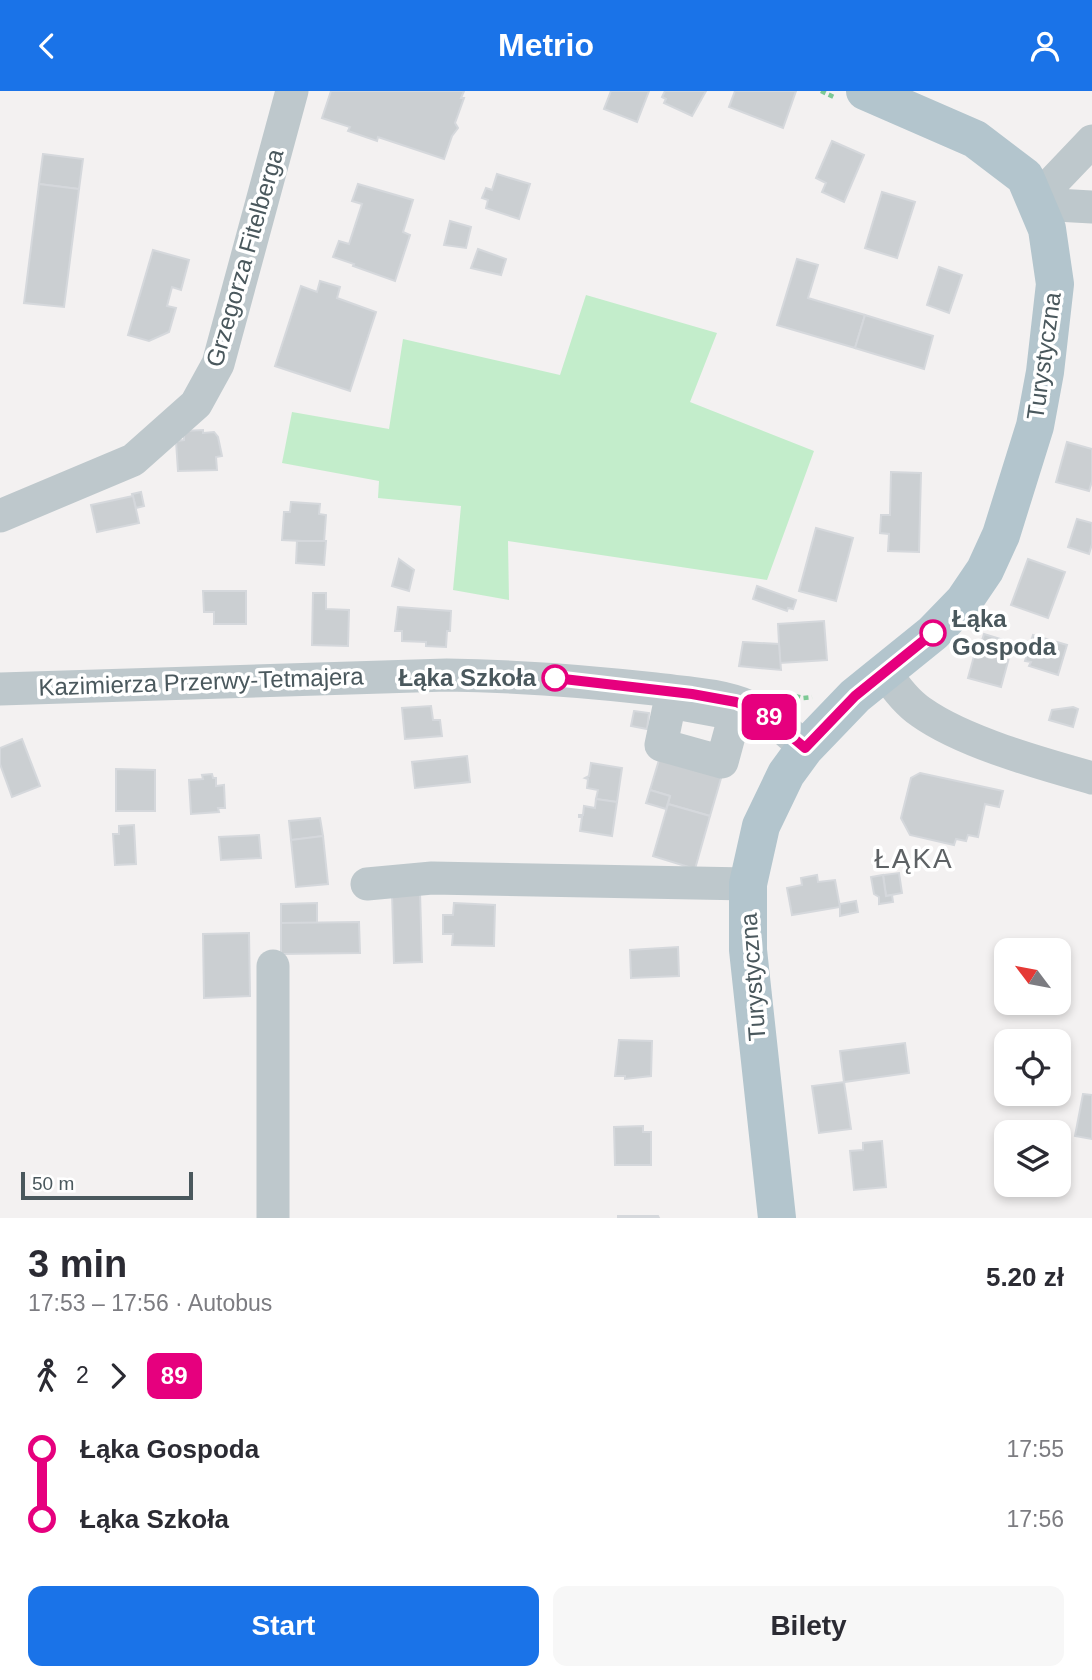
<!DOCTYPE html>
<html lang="pl">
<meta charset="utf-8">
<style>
:root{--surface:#fff;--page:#f7f7f7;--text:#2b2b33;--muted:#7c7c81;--accent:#1a73e8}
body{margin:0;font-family:Arial,sans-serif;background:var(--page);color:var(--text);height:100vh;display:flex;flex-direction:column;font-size:26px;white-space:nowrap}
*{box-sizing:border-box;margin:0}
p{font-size:23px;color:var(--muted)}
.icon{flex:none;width:38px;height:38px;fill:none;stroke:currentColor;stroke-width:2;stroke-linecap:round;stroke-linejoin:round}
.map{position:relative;height:1127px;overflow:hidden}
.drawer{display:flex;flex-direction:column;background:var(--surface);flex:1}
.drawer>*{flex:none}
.badge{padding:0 14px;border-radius:10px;font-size:24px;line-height:46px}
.needle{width:46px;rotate:302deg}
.fabs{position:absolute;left:994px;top:847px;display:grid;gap:14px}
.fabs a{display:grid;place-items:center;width:77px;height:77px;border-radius:14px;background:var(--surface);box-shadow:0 4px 10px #0003;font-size:35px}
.scale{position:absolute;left:21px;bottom:18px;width:172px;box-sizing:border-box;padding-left:7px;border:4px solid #4a585d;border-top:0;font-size:19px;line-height:24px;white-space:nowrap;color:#4a585d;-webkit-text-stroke:5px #fff;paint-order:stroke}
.map>.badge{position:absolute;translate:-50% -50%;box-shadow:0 0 0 4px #fff}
.legs{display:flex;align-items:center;gap:10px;height:77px;padding:0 28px;font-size:23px}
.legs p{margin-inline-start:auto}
.headline{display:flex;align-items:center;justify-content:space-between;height:119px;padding:0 28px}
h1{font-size:38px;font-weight:800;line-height:52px}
.action{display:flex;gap:14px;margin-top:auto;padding:14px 28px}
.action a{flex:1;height:80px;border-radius:14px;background:var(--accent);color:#fff;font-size:28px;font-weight:800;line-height:80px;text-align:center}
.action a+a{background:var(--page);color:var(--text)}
ul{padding:0 28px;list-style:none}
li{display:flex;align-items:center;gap:24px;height:70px;font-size:26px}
li i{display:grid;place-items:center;width:10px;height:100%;margin:0 9px;background:currentColor}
li i::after{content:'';width:18px;height:18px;margin:-9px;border:5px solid;border-radius:50%;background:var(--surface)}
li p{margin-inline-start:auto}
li:first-child i{background:linear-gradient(#0000 50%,currentColor 0)}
li:last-child i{background:linear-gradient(currentColor 50%,#0000 0)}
header{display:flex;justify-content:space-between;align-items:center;height:91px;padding:0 28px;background:var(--accent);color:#fff;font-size:32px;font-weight:800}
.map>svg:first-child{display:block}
.green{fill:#c3edcb}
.building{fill:#cbcfd2;stroke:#d5d8dc;stroke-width:2}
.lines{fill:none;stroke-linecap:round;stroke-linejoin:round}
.path{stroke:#7dc995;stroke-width:4.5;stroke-dasharray:5 3.5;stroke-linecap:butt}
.minor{stroke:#bec8cc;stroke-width:33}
.major{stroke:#b3c5cd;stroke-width:38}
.line-1-casing{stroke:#fff;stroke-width:16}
.line-1{stroke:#e6007e;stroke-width:10}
.stop-1-dot{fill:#fff;stroke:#e6007e;stroke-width:3.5}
.labels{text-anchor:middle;stroke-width:7;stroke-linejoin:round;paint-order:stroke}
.street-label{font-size:24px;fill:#4a585d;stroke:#fff}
.stop-label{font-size:24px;font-weight:bold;fill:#4a585d;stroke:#fff;text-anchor:start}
.quarter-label{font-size:28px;letter-spacing:2px;fill:#5e6265;stroke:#fff}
</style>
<header><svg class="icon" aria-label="back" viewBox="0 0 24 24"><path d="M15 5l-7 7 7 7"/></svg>Metrio<svg class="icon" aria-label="person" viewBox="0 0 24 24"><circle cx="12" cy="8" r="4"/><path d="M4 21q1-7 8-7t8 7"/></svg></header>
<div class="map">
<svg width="1092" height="1127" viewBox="0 0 1092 1127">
<rect width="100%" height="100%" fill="#f3f1f1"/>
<path class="green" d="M 586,204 L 717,242 L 690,311 L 814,360 L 767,489 L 508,450 L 509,509 L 453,499 L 461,415 L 378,407 L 379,390 L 282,372 L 292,321 L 389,338 L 403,248 L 560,284 Z"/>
<g class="building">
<path d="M 331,0 L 464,0 L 461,7 L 464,7 L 455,32 L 458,37 L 452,45 L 444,68 L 378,46 L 377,50 L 348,40 L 350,36 L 322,27 Z"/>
<path d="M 611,0 L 649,0 L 637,31 L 604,18 Z"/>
<path d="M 665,0 L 706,0 L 692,25 L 664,12 L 666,8 L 662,6 Z"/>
<path d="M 735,0 L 796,0 L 783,37 L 729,16 Z"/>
<path d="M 832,50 L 864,64 L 844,111 L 822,101 L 826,92 L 816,87 Z"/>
<path d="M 43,63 L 83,68 L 79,98 L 39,93 Z"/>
<path d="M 497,83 L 530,93 L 519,128 L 486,117 L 488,109 L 482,107 L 486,97 L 492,99 Z"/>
<path d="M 39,93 L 79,98 L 64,216 L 24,212 Z"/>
<path d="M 358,93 L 413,109 L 403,141 L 410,144 L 395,190 L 353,175 L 354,173 L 333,166 L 339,150 L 349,153 L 362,113 L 352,110 Z"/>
<path d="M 882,101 L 915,111 L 897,167 L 865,157 Z"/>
<path d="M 450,130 L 471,136 L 466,157 L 444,154 Z"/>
<path d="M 478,158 L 506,168 L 501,184 L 471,177 Z"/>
<path d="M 153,159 L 189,169 L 181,199 L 172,196 L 167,215 L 176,217 L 169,241 L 149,250 L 128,244 Z"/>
<path d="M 797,168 L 818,174 L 808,207 L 865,224 L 855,257 L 777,234 Z"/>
<path d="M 939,176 L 962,184 L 949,222 L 927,214 Z"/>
<path d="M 320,190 L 340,196 L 337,207 L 376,221 L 350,300 L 275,275 L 301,195 L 317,201 Z"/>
<path d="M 865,224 L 933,245 L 924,278 L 855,257 Z"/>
<path d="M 203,339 L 203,342 L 214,341 L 218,346 L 222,365 L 216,366 L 217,379 L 178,380 L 176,350 L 184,349 L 184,340 Z"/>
<path d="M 1067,351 L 1092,358 L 1092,390 L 1089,400 L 1056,391 Z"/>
<path d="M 891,381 L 921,382 L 919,461 L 888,460 L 889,443 L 880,442 L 881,424 L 890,424 Z"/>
<path d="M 141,401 L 144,415 L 136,417 L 132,403 Z"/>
<path d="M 133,405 L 139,432 L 97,441 L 91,414 Z"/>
<path d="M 291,411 L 320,413 L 319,423 L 326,424 L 324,451 L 282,449 L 284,421 L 290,421 Z"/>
<path d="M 1077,428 L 1092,432 L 1092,453 L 1089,463 L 1068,456 Z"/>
<path d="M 816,437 L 853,447 L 836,510 L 799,500 Z"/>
<path d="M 297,450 L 326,450 L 324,474 L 296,472 Z"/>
<path d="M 399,468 L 414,479 L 409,500 L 392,495 Z"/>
<path d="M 1028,468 L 1065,481 L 1048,527 L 1011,514 Z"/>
<path d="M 757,495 L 796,509 L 793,518 L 788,517 L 787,520 L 753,508 Z"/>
<path d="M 203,500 L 246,500 L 246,533 L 214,533 L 214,521 L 204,521 Z"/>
<path d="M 313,502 L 326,502 L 326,518 L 349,519 L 348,555 L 312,554 Z"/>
<path d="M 398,516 L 451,520 L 450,540 L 447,540 L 446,556 L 426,555 L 426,551 L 402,550 L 402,540 L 395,540 Z"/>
<path d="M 824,530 L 827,569 L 780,572 L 778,533 Z"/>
<path d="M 984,543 L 1013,552 L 1001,596 L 968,587 L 976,558 L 979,559 Z"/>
<path d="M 1033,544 L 1067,554 L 1058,584 L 1029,575 L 1031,571 L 1025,570 Z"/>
<path d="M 743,551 L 779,553 L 781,579 L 739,575 Z"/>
<path d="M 431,615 L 433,629 L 440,629 L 442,645 L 405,648 L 402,617 Z"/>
<path d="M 1073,616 L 1078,618 L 1073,636 L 1049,629 L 1052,619 Z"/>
<path d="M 634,620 L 649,622 L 647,638 L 631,635 Z"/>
<path d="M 22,648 L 40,695 L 12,706 L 0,673 L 0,657 Z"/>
<path d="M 662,659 L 724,677 L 710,725 L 668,713 L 670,705 L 650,699 Z"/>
<path d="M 467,665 L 470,691 L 415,697 L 412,671 Z"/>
<path d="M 591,672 L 622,677 L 617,711 L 596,708 L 598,699 L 587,697 L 588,688 L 585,687 L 589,685 Z"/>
<path d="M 116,678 L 155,679 L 155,720 L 116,720 Z"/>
<path d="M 920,682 L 1003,700 L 999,716 L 985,713 L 978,746 L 968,744 L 966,750 L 956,748 L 954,754 L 910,744 L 901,727 L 911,687 Z"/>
<path d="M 212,683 L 213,687 L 216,687 L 216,695 L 224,694 L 225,717 L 218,717 L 219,721 L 191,723 L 189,689 L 203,688 L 202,684 Z"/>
<path d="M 650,699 L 670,705 L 666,718 L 646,712 Z"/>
<path d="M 596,708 L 617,711 L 612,745 L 580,740 L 582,726 L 579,726 L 579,724 L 583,724 L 584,715 L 595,717 Z"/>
<path d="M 668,713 L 710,725 L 695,778 L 653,765 Z"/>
<path d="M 320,727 L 323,745 L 291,749 L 289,730 Z"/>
<path d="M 134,734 L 136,773 L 115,774 L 113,743 L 119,743 L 119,735 Z"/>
<path d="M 259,744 L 261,767 L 221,769 L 219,746 Z"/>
<path d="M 323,745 L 328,793 L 296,796 L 291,749 Z"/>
<path d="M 899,782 L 902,802 L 886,805 L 883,784 Z"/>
<path d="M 817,784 L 818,791 L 835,789 L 840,816 L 792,824 L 787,797 L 802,794 L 801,787 Z"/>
<path d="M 883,784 L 886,805 L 892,804 L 893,811 L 879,813 L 879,806 L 874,803 L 871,786 Z"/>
<path d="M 420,801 L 422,871 L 394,872 L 392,802 Z"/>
<path d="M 856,810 L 858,821 L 840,825 L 840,813 Z"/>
<path d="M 317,812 L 317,832 L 281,832 L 281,813 Z"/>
<path d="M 454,812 L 495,814 L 494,855 L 452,854 L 453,843 L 443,843 L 443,824 L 453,824 Z"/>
<path d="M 359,831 L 360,862 L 281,863 L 281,832 Z"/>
<path d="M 249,842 L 250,905 L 204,907 L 203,843 Z"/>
<path d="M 678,856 L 679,885 L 631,887 L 630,859 Z"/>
<path d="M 619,949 L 652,950 L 651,985 L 625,988 L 625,985 L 615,985 Z"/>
<path d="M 905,952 L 909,982 L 844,991 L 840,960 Z"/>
<path d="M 844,991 L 851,1038 L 819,1042 L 812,995 Z"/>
<path d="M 1083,1003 L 1092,1004 L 1092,1048 L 1075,1045 Z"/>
<path d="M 643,1035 L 643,1041 L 651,1041 L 651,1074 L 615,1074 L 614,1036 Z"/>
<path d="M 882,1050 L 886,1096 L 854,1099 L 850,1060 L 863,1059 L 863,1052 Z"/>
<path d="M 618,1125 L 658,1125 L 659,1127 L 618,1127 Z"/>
</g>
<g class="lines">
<g class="path">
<path d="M 821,0 L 836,7"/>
<path d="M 787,603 L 803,607 L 812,606"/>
</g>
<g class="minor">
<path d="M 1092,50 L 1053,91 L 1038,113 L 1092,116"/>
<path d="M 0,425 L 133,369 L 196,313 L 218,273 L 292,0"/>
<path d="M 885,581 C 895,596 906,611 921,621 C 963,651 1042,673 1092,687"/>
<path d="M 0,598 L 447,584 C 517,585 585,590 655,598 C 686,602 721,603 750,616 C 771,624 788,642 805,657"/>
<path d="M 670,611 L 735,623 L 722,671 L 661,654 Z"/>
<path d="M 367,793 L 432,787 L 748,793"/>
<path d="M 273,1127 L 273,875"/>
</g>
<path class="major" d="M 777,1127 L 748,859 L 748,793 L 761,735 L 786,683 L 805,657 L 855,605 L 933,542 L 964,510 L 985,479 L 1001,444 L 1035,335 L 1045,281 L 1055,193 L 1047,138 L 1025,86 L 975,48 L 865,0"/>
</g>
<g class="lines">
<g class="line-1-casing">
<path id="line-1" d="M 555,587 L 692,603 L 736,611 L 766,624 L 805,657 L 855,605 L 933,542"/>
</g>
<use href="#line-1" class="line-1"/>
</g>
<g class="stop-1-dot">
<circle cx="933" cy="542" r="12"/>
<circle cx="555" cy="587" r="12"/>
</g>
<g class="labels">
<g class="street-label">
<text transform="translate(245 167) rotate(-74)" y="8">Grzegorza Fitelberga</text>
<text transform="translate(1044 265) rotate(-82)" y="8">Turystyczna</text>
<text transform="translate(201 591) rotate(-2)" y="8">Kazimierza Przerwy-Tetmajera</text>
<text transform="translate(753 886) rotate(-94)" y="8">Turystyczna</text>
</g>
<g class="stop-label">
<text x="952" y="536">Łąka<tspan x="952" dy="28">Gospoda</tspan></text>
<text x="536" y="595" text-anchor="end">Łąka Szkoła</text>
</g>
<g class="quarter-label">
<text x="914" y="777">ŁĄKA</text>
</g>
</g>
</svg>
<div class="fabs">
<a><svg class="needle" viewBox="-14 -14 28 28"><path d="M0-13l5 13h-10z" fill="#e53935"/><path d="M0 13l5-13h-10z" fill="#7c7c81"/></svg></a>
<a><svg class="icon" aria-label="locate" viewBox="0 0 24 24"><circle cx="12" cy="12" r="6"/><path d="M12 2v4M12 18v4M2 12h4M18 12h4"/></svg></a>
<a><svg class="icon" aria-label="layers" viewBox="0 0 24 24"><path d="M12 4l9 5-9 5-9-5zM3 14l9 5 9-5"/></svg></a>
</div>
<div class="scale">50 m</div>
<b class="badge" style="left:769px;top:626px;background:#e6007e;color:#fff">89</b>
</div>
<section class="drawer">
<div class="headline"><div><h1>3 min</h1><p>17:53 – 17:56 · Autobus</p></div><b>5.20 zł</b></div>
<div class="legs"><svg class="icon" aria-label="walk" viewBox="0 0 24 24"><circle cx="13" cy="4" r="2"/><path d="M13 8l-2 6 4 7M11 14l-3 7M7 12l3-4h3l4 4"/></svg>2<svg class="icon" aria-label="forward" viewBox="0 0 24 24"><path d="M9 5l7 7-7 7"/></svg><b class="badge" style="background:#e6007e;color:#fff">89</b></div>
<ul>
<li><i style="color:#e6007e"></i><b>Łąka Gospoda</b><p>17:55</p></li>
<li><i style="color:#e6007e"></i><b>Łąka Szkoła</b><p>17:56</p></li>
</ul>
<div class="action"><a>Start</a><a>Bilety</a></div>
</section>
